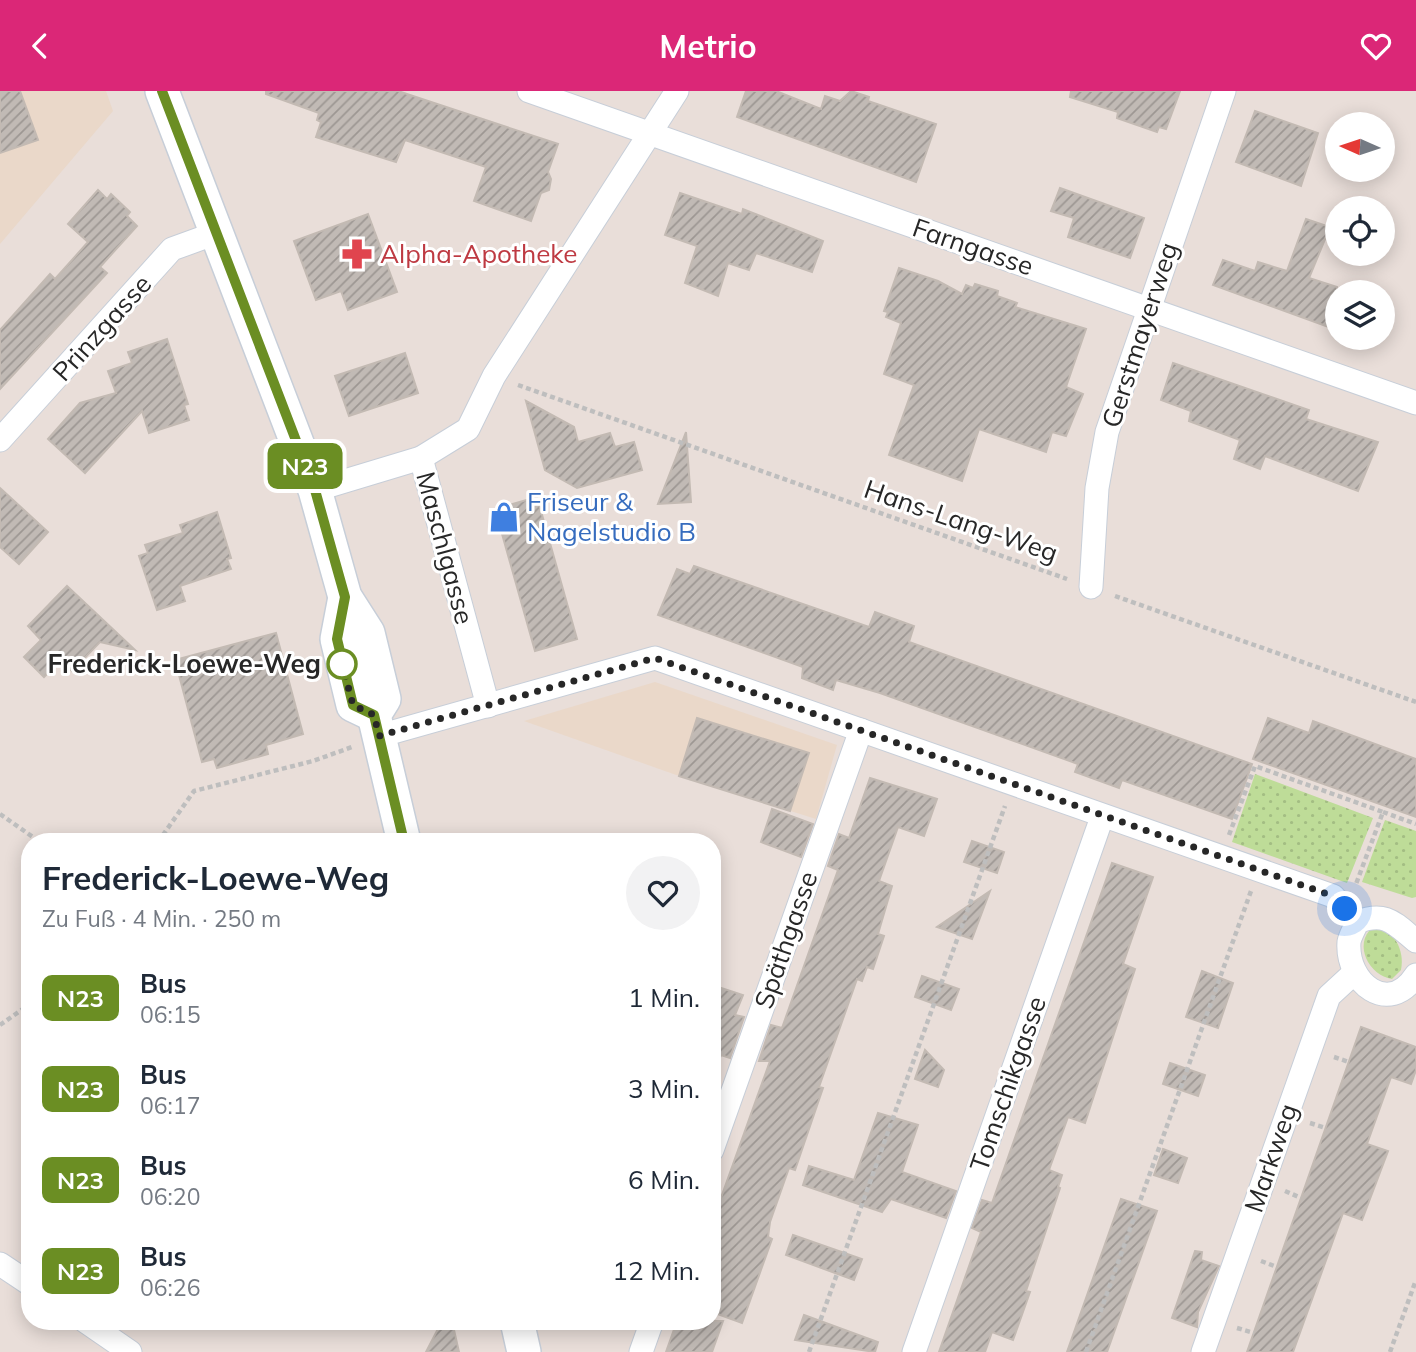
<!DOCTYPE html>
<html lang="de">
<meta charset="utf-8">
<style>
:root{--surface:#fff;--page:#f2f2f3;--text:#1f2937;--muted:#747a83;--accent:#db2777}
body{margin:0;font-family:Mulish,sans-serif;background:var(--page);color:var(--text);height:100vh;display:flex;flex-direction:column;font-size:26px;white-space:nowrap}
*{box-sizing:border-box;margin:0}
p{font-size:23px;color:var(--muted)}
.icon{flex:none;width:38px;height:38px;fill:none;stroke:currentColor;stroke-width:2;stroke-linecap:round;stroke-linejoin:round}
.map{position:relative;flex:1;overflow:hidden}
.side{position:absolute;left:21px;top:742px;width:700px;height:497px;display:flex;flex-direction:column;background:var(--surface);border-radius:28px;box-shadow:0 4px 18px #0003}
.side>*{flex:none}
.badge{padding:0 14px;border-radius:10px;font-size:24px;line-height:46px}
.needle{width:46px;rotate:273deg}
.buttons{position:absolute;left:1325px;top:21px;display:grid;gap:14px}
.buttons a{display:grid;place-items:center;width:70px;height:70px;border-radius:50%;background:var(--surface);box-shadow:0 4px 18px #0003;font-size:35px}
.you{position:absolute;width:35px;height:35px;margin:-18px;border:5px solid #fff;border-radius:50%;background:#1a73e8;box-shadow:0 0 0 10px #1a73e833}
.map>.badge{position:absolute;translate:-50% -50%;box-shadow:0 0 0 4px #fff}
.round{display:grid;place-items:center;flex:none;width:74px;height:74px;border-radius:37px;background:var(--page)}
.head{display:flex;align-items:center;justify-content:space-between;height:119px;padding:0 21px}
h1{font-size:33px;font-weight:700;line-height:52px}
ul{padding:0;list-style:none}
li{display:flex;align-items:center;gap:21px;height:91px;padding:0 21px}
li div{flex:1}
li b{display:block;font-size:26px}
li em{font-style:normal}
li .badge{min-width:77px;font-weight:700;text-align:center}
header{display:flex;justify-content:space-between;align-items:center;height:91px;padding:0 21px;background:var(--accent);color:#fff;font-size:32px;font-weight:700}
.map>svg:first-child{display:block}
.education{fill:#ead8c9}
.grass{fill:url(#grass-dots)}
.building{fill:url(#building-hatch);stroke:#c3bab3;stroke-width:2}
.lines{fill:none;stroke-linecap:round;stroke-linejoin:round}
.street-casing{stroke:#c7ced8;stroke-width:25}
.secondary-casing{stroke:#c7ced8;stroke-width:36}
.path{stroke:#bebebe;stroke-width:4.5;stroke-dasharray:5 3.5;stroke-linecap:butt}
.street{stroke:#fff;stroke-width:23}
.secondary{stroke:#fff;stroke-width:33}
.line-casing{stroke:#fff;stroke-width:16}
.line{stroke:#6b8e23;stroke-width:10}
.walk{stroke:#272727;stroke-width:7;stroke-dasharray:0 12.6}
.stop-dot{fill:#fff;stroke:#6b8e23;stroke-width:3.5}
.labels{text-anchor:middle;stroke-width:6;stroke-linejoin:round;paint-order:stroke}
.street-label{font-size:26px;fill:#272727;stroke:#fff}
.health-label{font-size:26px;fill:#be3a42;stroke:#fff;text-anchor:start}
.shop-label{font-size:26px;fill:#366cbe;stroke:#fff;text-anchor:start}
.stop-label{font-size:26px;font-weight:bold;fill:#272727;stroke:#fff;text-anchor:end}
</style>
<header><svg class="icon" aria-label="back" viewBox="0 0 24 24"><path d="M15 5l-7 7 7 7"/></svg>Metrio<svg class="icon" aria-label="heart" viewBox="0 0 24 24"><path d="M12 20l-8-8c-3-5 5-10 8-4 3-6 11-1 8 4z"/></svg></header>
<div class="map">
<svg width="1416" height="1261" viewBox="0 0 1416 1261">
<defs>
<pattern id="grass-dots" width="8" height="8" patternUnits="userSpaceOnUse" patternTransform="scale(1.75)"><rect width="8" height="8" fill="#bedc98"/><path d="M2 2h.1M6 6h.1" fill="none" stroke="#a3bd83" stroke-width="1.8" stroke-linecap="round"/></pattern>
<pattern id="building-hatch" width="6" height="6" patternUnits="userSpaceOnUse" patternTransform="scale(1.75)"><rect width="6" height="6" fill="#c1bab5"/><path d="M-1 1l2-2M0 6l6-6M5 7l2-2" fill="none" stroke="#9d9793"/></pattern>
</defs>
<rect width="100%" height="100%" fill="#e9ded9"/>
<g class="education">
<path d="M 0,0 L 106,0 L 113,20 L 0,153 Z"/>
<path d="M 655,591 L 837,654 L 816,728 L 679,685 L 524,630 Z"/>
</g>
<g class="grass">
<path d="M 1255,683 L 1373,727 L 1347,792 L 1232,751 Z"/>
<path d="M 1385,729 L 1416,740 L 1416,806 L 1412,807 L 1362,791 Z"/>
<path d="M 1372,837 C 1394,837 1405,859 1401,879 L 1392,888 C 1369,885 1353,853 1372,837 Z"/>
</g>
<g class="building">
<path d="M 0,0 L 20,0 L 38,49 L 0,62 Z"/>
<path d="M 266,0 L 398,0 L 558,53 L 548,81 L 551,88 L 549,99 L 541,102 L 531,130 L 474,110 L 486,76 L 405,49 L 396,71 L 316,46 L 321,31 L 317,29 L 319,22 L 266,3 Z"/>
<path d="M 746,0 L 776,0 L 821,18 L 825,5 L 840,10 L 851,0 L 869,6 L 868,10 L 936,33 L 916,91 L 737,26 Z"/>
<path d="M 1071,0 L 1180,0 L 1166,38 L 1159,36 L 1157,41 L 1117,27 L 1118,21 L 1070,6 Z"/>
<path d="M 1255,20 L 1318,42 L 1301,95 L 1236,71 Z"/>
<path d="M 1060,97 L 1144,127 L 1130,167 L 1068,146 L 1074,127 L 1051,120 Z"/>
<path d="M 98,99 L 107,108 L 111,103 L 130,121 L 127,125 L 137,135 L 100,176 L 107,182 L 0,298 L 0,239 L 50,183 L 55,188 L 88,151 L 68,133 Z"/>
<path d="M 680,102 L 742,123 L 743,118 L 823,150 L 812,181 L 756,162 L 749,179 L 728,172 L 718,205 L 685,192 L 697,155 L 665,144 Z"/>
<path d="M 368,123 L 397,201 L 348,219 L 341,200 L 316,209 L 294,150 Z"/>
<path d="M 1306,128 L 1330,136 L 1309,187 L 1337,196 L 1337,239 L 1213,194 L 1223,169 L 1255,180 L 1258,171 L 1287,180 Z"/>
<path d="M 899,177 L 938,190 L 962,203 L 966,194 L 973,197 L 975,193 L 998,200 L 997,205 L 1017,212 L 1015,216 L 1086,238 L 1066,296 L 1083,303 L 1066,345 L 1052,341 L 1046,361 L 979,338 L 962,390 L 889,364 L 914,294 L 884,283 L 901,232 L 886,226 L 888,221 L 884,220 Z"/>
<path d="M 167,248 L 188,313 L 184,314 L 189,329 L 149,342 L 142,320 L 85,382 L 48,348 L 80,312 L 116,302 L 108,280 L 132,272 L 128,261 Z"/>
<path d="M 405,262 L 418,302 L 349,325 L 335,285 Z"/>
<path d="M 1173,272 L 1309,319 L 1306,328 L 1378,351 L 1358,400 L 1265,365 L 1260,378 L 1234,368 L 1240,349 L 1189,330 L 1191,320 L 1161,309 Z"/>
<path d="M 526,310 L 574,336 L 578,351 L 610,342 L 615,356 L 634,351 L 642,379 L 577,397 L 545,379 Z"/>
<path d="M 686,341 L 691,411 L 658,413 Z"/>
<path d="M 0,397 L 48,441 L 19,473 L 0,456 Z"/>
<path d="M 537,406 L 577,548 L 535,560 L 495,418 Z"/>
<path d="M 217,421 L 231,467 L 227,468 L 231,478 L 180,495 L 185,510 L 157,519 L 139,465 L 148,462 L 145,454 L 183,442 L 180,434 Z"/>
<path d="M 694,475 L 869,536 L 875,521 L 914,535 L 909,551 L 1252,673 L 1232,728 L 1122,689 L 1119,697 L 1075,681 L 1078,673 L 880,602 L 836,589 L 833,599 L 802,587 L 803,576 L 658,524 L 677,478 L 690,483 Z"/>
<path d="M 67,495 L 135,559 L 100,551 L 72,580 L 61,569 L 44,586 L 24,566 L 41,549 L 28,535 Z"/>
<path d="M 276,542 L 303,643 L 266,654 L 268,663 L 217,677 L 214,668 L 202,671 L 175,569 Z"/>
<path d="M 697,627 L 809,662 L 790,720 L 679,685 Z"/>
<path d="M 1268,627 L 1309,642 L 1313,630 L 1416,668 L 1416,726 L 1253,668 Z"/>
<path d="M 870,687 L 937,708 L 924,745 L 898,736 L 879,790 L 892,795 L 878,843 L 884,845 L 873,878 L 867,876 L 862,890 L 857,888 L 819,996 L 823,997 L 795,1079 L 789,1077 L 770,1131 L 768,1146 L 772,1148 L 742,1232 L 712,1221 L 712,1132 L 770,970 L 759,970 L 771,934 L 782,937 L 838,779 L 828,775 L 839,743 L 849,747 Z"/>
<path d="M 772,718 L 813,733 L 801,766 L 761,751 Z"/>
<path d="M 972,750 L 1004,761 L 997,782 L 964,771 Z"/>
<path d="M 1112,772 L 1153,786 L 1123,873 L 1135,878 L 1085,1032 L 1068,1026 L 1049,1079 L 1062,1084 L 1058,1096 L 1060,1097 L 1026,1200 L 1030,1201 L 1018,1235 L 1013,1249 L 992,1241 L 985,1261 L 939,1261 L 981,1141 L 972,1137 L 982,1109 L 992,1112 Z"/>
<path d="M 990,800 L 972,848 L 937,836 Z"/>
<path d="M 1202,880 L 1233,892 L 1218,937 L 1186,926 Z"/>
<path d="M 922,885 L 959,898 L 951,919 L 915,906 Z"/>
<path d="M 712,894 L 743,904 L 735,924 L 744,926 L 730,967 L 721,964 L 715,980 L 712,979 Z"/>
<path d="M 1361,936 L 1416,956 L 1416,979 L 1411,993 L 1391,986 L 1367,1053 L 1388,1060 L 1362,1129 L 1343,1122 L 1293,1261 L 1247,1261 Z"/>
<path d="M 925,959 L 944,979 L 938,996 L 915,988 Z"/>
<path d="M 1170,972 L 1205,984 L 1198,1005 L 1163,993 Z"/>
<path d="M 878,1022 L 918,1034 L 902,1081 L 956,1100 L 946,1127 L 891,1108 L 882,1121 L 803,1094 L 809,1075 L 854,1089 Z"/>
<path d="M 1163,1058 L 1187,1067 L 1178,1092 L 1154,1084 Z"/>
<path d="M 1121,1108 L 1157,1120 L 1150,1140 L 1107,1261 L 1067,1261 Z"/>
<path d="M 793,1144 L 862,1168 L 854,1189 L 786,1164 Z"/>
<path d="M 1195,1160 L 1202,1161 L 1201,1169 L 1219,1175 L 1198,1221 L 1197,1236 L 1172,1227 Z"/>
<path d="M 804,1224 L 878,1251 L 875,1261 L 795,1249 Z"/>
<path d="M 442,1230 L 452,1230 L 459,1261 L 426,1261 Z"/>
<path d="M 677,1230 L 723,1230 L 712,1261 L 666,1261 Z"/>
</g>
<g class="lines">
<g class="street-casing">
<g id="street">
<path d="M 529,0 L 1416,312"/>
<path d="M 0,349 L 172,158 L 216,142"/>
<path d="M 421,367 L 488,615"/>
<path d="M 315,399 L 421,367 L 468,338 L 494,285 L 677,0"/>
<path d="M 1091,496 L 1097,397 L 1107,341 L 1224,0"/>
<path d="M 379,645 L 655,567 L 1333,805 L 1357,831"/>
<path d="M 1416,850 C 1394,832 1386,820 1357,831 C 1355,837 1350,845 1349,851 C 1346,892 1389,926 1416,884"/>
<path d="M 712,1059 L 861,639"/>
<path d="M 0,1173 L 30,1193"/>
<path d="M 85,1230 L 130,1261"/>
<path d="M 641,1261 L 652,1230"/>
<path d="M 914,1261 L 1102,726"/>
<path d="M 1203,1261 L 1329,905 L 1354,882"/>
</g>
</g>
<g class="secondary-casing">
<g id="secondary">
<path d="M 162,0 L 315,399 L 345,506 L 368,542 L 384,608 L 374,624 L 404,751"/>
<path d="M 345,506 L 337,548 L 353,614 L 374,624"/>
<path d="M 517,1230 L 524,1261"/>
</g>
</g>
<g class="path">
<path d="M 518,294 L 1067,488"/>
<path d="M 1115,505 L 1416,611"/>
<path d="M 1383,721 L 1416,733"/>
<path d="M 0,723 L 40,751"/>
<path d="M 1229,744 L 1255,675 L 1383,721 L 1356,793"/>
<path d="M 158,751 L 194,700 L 313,670 L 352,656"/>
<path d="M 0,934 L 30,913"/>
<path d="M 1334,966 L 1349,971"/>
<path d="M 1310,1032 L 1326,1037"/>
<path d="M 1285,1100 L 1301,1107"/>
<path d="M 712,1127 L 714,1127"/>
<path d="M 1261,1170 L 1277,1176"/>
<path d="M 1237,1237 L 1254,1242"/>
<path d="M 809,1261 L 1005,715"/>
<path d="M 1086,1261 L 1251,800"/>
<path d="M 1390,1261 L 1416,1189"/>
</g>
<use href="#street" class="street"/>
<use href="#secondary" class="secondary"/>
</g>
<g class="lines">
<g class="line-casing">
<path id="line" d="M 162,0 L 315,399 L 345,506 L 337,548 L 353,614 L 374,624 L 404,751"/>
</g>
<use href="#line" class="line"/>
<path class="walk" d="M 342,573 L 353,614 L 374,624 L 379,645 L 655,567 L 1333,805 L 1345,818"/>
</g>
<defs>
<g id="pharmacy-bare" transform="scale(2.415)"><path d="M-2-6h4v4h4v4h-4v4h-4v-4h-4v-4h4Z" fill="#e0444e" stroke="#fff" stroke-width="2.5" paint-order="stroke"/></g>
<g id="shop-bare" transform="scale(2.415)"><path d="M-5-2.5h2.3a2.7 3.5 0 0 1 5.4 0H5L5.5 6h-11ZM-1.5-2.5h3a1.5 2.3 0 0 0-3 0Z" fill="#3f7fe0" stroke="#fff" stroke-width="2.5" paint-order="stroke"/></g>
</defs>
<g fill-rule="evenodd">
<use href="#pharmacy-bare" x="357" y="163"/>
<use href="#shop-bare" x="504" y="426"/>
</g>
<circle class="stop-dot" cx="342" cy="573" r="14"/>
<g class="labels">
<g class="street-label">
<text transform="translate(973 156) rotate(19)" y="9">Farngasse</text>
<text transform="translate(102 237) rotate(-48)" y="9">Prinzgasse</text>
<text transform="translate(1140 244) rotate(-72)" y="9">Gerstmayerweg</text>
<text transform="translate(961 430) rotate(19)" y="9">Hans-Lang-Weg</text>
<text transform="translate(445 457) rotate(75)" y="9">Maschlgasse</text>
<text transform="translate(786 849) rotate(-71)" y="9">Späthgasse</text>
<text transform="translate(1008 993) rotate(-71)" y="9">Tomschikgasse</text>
<text transform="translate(1271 1067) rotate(-71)" y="9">Markweg</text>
</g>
<g class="health-label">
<text x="380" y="172">Alpha-Apotheke</text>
</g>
<g class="shop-label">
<text x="527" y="420">Friseur &amp;<tspan x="527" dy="30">Nagelstudio B</tspan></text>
</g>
<g class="stop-label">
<text x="321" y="582">Frederick-Loewe-Weg</text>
</g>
</g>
</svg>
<div class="buttons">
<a><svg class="needle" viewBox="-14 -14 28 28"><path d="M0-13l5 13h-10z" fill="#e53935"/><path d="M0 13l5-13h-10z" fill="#747a83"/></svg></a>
<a><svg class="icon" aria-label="locate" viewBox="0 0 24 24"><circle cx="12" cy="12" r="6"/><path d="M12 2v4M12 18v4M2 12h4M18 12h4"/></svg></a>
<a><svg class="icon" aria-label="layers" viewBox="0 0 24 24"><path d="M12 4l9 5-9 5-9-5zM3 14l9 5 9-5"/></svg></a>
</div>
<div class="you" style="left:1345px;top:818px"></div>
<b class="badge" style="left:305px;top:375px;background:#6b8e23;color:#fff">N23</b>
<section class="side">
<div class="head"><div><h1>Frederick-Loewe-Weg</h1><p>Zu Fuß · 4 Min. · 250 m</p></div><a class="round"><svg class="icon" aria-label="heart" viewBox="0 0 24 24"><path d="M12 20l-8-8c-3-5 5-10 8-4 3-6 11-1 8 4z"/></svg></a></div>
<ul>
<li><span class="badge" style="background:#6b8e23;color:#fff">N23</span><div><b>Bus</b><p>06:15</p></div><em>1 Min.</em></li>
<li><span class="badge" style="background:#6b8e23;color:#fff">N23</span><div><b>Bus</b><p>06:17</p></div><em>3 Min.</em></li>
<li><span class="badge" style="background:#6b8e23;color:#fff">N23</span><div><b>Bus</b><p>06:20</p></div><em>6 Min.</em></li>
<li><span class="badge" style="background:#6b8e23;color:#fff">N23</span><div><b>Bus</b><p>06:26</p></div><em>12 Min.</em></li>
</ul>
</section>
</div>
